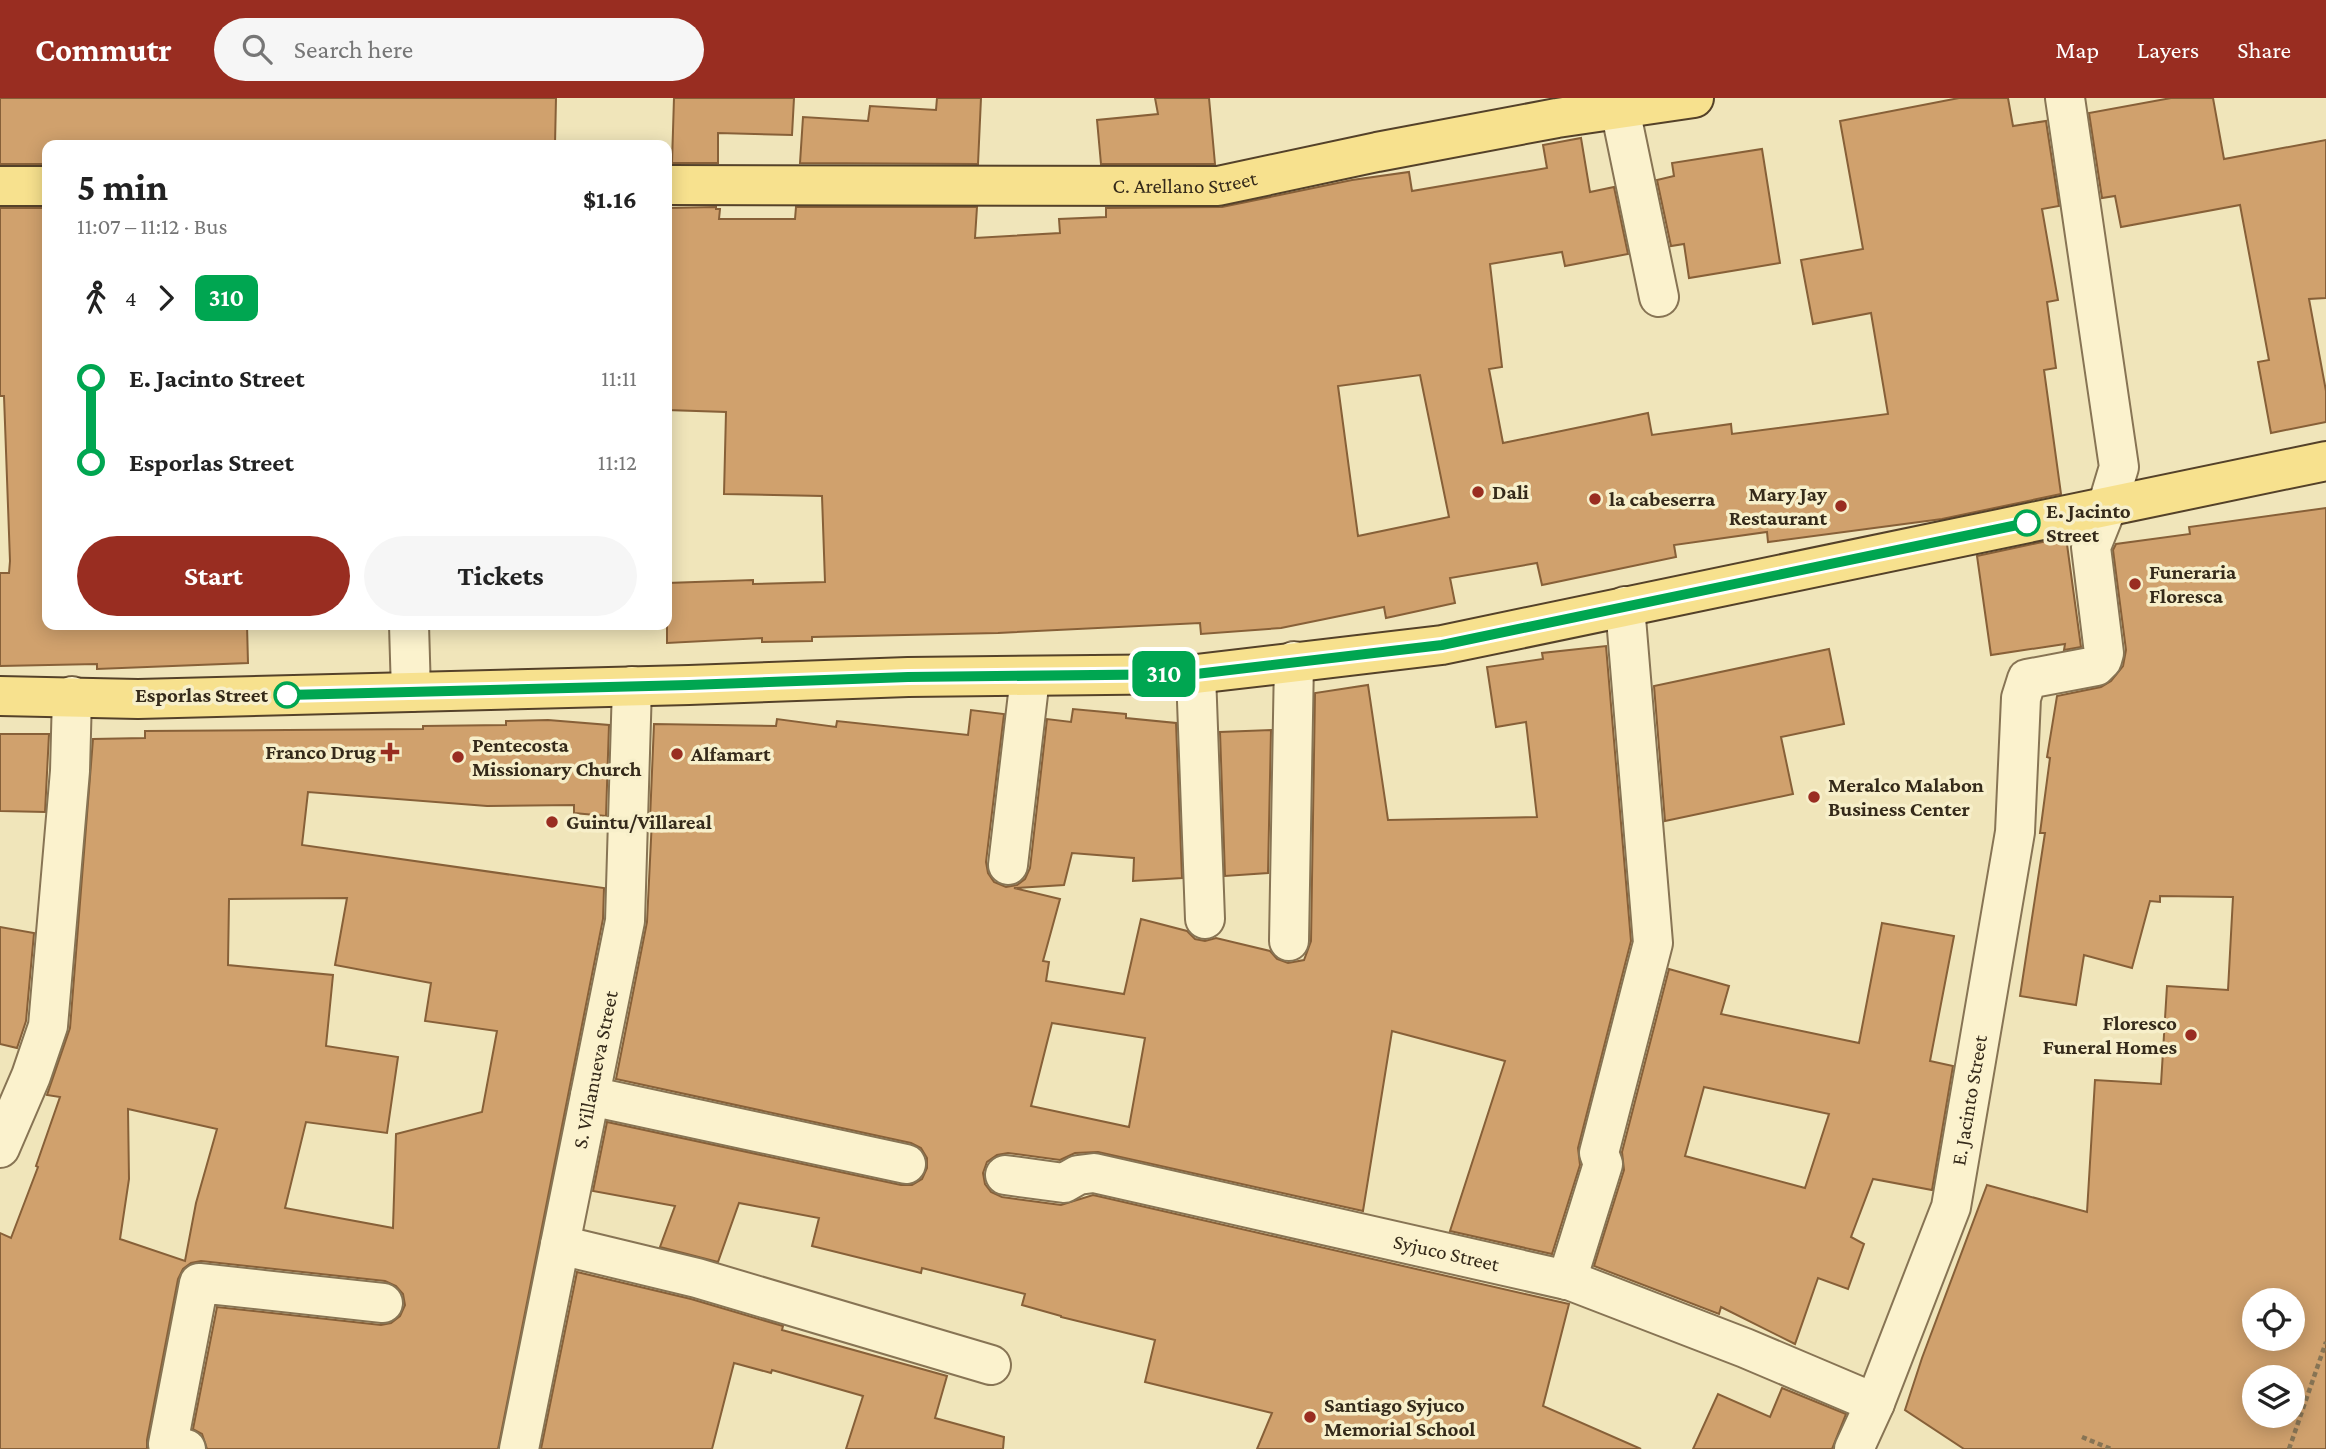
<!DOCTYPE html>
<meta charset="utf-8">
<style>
:root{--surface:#fff;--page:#f6f6f6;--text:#222;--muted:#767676;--accent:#992d21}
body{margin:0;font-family:"Crimson Pro",serif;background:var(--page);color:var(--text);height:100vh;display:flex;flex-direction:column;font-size:26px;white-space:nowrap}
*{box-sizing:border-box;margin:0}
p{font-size:23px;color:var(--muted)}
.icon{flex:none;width:38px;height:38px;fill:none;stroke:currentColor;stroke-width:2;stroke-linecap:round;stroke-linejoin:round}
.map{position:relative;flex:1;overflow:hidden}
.details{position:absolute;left:42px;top:42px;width:630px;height:490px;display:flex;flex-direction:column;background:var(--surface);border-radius:14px;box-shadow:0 4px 18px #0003}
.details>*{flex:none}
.badge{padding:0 14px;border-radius:10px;font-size:24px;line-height:46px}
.tools{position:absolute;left:2242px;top:1190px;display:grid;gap:14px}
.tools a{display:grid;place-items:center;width:63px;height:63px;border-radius:50%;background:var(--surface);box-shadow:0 4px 18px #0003;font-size:35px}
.map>.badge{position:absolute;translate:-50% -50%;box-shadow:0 0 0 4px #fff}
.legs{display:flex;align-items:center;gap:10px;height:77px;padding:0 35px;font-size:23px}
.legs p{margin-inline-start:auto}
.headline{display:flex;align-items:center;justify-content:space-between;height:119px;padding:0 35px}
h1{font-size:38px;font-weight:700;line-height:52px}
.button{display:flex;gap:14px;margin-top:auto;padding:14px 35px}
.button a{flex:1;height:80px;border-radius:42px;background:var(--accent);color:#fff;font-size:28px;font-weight:700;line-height:80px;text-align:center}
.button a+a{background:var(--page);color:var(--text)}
ul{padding:0 35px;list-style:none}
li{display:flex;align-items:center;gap:24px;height:84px;font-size:26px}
li i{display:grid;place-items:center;width:10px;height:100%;margin:0 9px;background:currentColor}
li i::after{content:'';width:18px;height:18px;margin:-9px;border:5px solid;border-radius:50%;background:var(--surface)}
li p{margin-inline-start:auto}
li:first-child i{background:linear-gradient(#0000 50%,currentColor 0)}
li:last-child i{background:linear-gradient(currentColor 50%,#0000 0)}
header{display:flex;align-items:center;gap:42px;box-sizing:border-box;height:98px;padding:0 35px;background:var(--accent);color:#fff}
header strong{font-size:33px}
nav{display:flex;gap:38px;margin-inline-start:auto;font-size:24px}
.search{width:490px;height:63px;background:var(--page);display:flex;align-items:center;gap:18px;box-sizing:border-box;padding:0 24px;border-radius:38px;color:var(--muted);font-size:26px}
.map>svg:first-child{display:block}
.building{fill:#d0a16d;stroke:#876038;stroke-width:2;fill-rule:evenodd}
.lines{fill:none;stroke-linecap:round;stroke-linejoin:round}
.minor-casing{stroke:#877454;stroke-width:42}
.major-casing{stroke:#544129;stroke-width:42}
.path{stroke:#877454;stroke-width:4.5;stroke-dasharray:5 3.5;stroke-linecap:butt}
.minor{stroke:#fbf2cd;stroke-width:38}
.major{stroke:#f7e18e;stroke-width:38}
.line-1-casing{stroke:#fff;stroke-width:16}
.line-1{stroke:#00a651;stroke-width:10}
.poi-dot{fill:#992d21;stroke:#f7efca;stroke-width:2.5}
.stop-1-dot{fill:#fff;stroke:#00a651;stroke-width:3.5}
.labels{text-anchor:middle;stroke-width:7;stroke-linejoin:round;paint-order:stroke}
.street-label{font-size:21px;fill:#352a1a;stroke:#f7efca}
.poi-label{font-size:21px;font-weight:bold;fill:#352a1a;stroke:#f7efca;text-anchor:start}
.stop-label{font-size:21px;font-weight:bold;fill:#352a1a;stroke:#f7efca;text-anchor:start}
</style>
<header>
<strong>Commutr</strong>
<div class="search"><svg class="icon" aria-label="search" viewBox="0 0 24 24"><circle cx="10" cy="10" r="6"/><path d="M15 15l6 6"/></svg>Search here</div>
<nav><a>Map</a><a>Layers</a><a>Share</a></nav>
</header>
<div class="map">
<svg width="2326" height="1351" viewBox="0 0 2326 1351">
<rect width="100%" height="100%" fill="#f0e5ba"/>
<g class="building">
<path d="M 0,0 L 556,0 L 555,47 L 501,47 L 502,44 L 419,47 L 47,47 L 47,66 L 0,66 Z"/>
<path d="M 674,0 L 794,0 L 792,37 L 718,35 L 718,65 L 672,65 Z"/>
<path d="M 937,0 L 981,0 L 978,66 L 800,65 L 803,19 L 868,23 L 870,8 L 936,12 Z"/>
<path d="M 1155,0 L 1209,0 L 1215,66 L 1101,66 L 1097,22 L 1158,16 Z"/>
<path d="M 1959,0 L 2008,0 L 2013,28 L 2046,23 L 2059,108 L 2042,111 L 2058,202 L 2047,204 L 2056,270 L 2044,272 L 2061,396 L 1942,421 L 1768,444 L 1767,434 L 1674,447 L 1676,459 L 1542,487 L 1537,465 L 1450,480 L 1455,505 L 1386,520 L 1384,509 L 1281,530 L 1201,536 L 1200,525 L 998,535 L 812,539 L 812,543 L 762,544 L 762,540 L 667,545 L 667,485 L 753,482 L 753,486 L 825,484 L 822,398 L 724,396 L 726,314 L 667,312 L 667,110 L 716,109 L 716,111 L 720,111 L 719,121 L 795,121 L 796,109 L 977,109 L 975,140 L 1060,135 L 1059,121 L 1106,119 L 1106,110 L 1222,109 L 1352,82 L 1409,74 L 1412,93 L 1547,70 L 1543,47 L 1581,40 L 1590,94 L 1614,89 L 1628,156 L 1565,168 L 1562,154 L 1490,166 L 1502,269 L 1489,271 L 1503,345 L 1648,315 L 1652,337 L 1731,326 L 1732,336 L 1888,316 L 1871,215 L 1813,226 L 1801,162 L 1863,151 L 1840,23 ZM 1420,277 L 1449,419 L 1358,438 L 1338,288 Z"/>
<path d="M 2171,0 L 2213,0 L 2224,61 L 2326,42 L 2326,200 L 2309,201 L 2326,293 L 2326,324 L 2271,335 L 2258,264 L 2269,262 L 2240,107 L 2121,129 L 2115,98 L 2102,100 L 2089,15 Z"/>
<path d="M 1762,51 L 1780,165 L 1689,180 L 1684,146 L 1671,148 L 1657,82 L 1674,78 L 1672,65 Z"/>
<path d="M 0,110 L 47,110 L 47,527 L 247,527 L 248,565 L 97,571 L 97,566 L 0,568 L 0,475 L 9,475 L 10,463 L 4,298 L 0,298 Z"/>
<path d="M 2326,410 L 2326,1351 L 1964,1351 L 1905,1312 L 1922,1260 L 1987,1087 L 2087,1114 L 2095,982 L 2161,986 L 2167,888 L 2228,892 L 2233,799 L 2160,798 L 2160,804 L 2150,803 L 2132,870 L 2084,857 L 2076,907 L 2020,898 L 2045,735 L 2040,735 L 2050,660 L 2047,659 L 2057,598 L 2101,589 L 2111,583 L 2123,568 L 2126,552 L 2113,452 L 2116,446 L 2190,436 L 2189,429 ZM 2254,1202 L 2292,1202 L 2292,1241 L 2254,1241 ZM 2254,1279 L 2292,1279 L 2292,1318 L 2254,1318 Z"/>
<path d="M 2066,439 L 2081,549 L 2064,552 L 2065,546 L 1991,557 L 1977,458 Z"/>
<path d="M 1606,548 L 1631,843 L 1578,1050 L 1580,1067 L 1552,1156 L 1450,1133 L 1505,963 L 1392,933 L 1363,1113 L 1098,1054 L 1075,1055 L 1060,1062 L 1008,1055 L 997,1057 L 987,1064 L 983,1075 L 985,1086 L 991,1094 L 1002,1099 L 1061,1107 L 1093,1097 L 1569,1206 L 1543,1308 L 1641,1351 L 1257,1351 L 1272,1315 L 1145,1284 L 1155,1242 L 1061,1219 L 1061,1218 L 1022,1207 L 1025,1196 L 922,1170 L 921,1175 L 812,1148 L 819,1120 L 739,1105 L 718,1164 L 660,1149 L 675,1108 L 593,1093 L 607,1024 L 901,1087 L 912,1087 L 922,1081 L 927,1070 L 927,1060 L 921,1050 L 911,1045 L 616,981 L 647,824 L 652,721 L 650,721 L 654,626 L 776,628 L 777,621 L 836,629 L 837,623 L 968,637 L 971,612 L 1004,616 L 986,764 L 988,775 L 994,784 L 1006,789 L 1017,787 L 1025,781 L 1030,770 L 1047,621 L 1071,624 L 1073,611 L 1126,616 L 1126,620 L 1176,625 L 1182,780 L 1133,783 L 1134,760 L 1072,755 L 1064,787 L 1014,790 L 1060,801 L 1043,863 L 1049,864 L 1046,883 L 1124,896 L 1141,821 L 1187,833 L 1195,841 L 1205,843 L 1216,840 L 1270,853 L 1277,861 L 1288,865 L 1304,862 L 1311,843 L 1315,595 L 1368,587 L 1388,722 L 1537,719 L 1526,624 L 1496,629 L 1487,569 L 1543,561 L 1542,555 ZM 1052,925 L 1145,940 L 1129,1029 L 1031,1008 Z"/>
<path d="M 1829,551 L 1844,626 L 1781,639 L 1793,696 L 1665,723 L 1654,588 Z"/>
<path d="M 548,622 L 609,627 L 606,718 L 574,715 L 574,707 L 487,708 L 308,694 L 302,747 L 604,790 L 603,821 L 498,1351 L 207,1351 L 202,1336 L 193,1331 L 217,1209 L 381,1227 L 391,1225 L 400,1218 L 405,1207 L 403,1196 L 396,1188 L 385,1183 L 201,1163 L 191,1165 L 183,1171 L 178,1181 L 147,1342 L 147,1351 L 0,1351 L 0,1135 L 11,1140 L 38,1069 L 36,1068 L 60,999 L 47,997 L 70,930 L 93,641 L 145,640 L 145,633 L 423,631 L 423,628 L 506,627 L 506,623 ZM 347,800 L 335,867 L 431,885 L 425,923 L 497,933 L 482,1014 L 396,1036 L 393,1130 L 285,1110 L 306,1024 L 387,1035 L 398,959 L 326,948 L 333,877 L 228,867 L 229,801 ZM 128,1011 L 217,1031 L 196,1105 L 185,1163 L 120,1141 L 129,1081 Z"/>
<path d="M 1271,632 L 1268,775 L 1225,778 L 1220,634 Z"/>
<path d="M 0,636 L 49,636 L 45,714 L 0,713 Z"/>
<path d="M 1882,825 L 1954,838 L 1930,963 L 1953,968 L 1932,1092 L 1873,1081 L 1851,1139 L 1864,1146 L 1848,1191 L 1818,1180 L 1795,1246 L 1721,1209 L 1719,1216 L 1594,1168 L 1624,1072 L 1622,1054 L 1669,871 L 1729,888 L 1721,916 L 1859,945 ZM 1704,989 L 1829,1016 L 1805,1090 L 1685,1058 Z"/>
<path d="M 0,829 L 34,835 L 26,923 L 17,950 L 0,946 Z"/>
<path d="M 577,1174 L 691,1201 L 783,1228 L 782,1232 L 947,1278 L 935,1320 L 1004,1339 L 1003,1351 L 846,1351 L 863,1298 L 772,1272 L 771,1275 L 734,1265 L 712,1351 L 541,1351 Z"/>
<path d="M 1782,1290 L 1846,1316 L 1832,1351 L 1693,1351 L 1718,1296 L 1770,1319 Z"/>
</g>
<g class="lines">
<g class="minor-casing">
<g id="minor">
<path d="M 1620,11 L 1659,199"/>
<path d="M 409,527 L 411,594"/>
<path d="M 1196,576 L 1205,821"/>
<path d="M 1008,767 L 1030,579"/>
<path d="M 1289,843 L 1294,563"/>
<path d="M 590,998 L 906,1066"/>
<path d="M 0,1050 L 31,978 L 48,928 L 70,673 L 72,598"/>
<path id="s1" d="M 1005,1077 L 1064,1085 L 1078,1077 L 1094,1075 L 1571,1183 L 1745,1250 L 1875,1305"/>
<path d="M 560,1147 L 697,1180 L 991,1267"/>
<path d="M 1567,1182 L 1603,1066 L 1599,1055 L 1653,845 L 1625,508"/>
<path d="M 186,1351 L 168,1346 L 199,1185 L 383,1205"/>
<path id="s2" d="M 519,1351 L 625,823 L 632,588"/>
<path id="s3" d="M 1854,1351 L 1875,1305 L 1951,1109 L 2015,734 L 2021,600 L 2027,581 L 2096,568 L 2102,562 L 2104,555 L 2091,449 L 2107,409 L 2119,369 L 2065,0"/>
</g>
</g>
<g class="major-casing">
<g id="major">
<path id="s4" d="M 667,87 L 1218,88 L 1377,54 L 1557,20 L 1694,0"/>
<path d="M 0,88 L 47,88"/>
<path d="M 0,598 L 138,601 L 689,587 L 908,579 L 1196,576 L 1442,547 L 2326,363"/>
</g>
</g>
<g class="path">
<path d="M 2082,1339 L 2111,1351"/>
<path d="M 2289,1351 L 2326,1244"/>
</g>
<use href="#minor" class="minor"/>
<use href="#major" class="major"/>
</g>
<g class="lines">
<g class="line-1-casing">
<path id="line-1" d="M 287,597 L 689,587 L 908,579 L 1196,576 L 1442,547 L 2027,425"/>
</g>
<use href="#line-1" class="line-1"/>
</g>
<g class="poi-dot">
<circle cx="1478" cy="394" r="7"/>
<circle cx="1595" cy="401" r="7"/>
<circle cx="1841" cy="408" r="7"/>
<circle cx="2135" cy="486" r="7"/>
<path d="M386.5 643.5h7v7h7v7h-7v7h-7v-7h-7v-7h7z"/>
<circle cx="677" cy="656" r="7"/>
<circle cx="458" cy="659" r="7"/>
<circle cx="1814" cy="699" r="7"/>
<circle cx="552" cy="724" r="7"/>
<circle cx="2191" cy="937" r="7"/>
<circle cx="1310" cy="1319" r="7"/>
</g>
<g class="stop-1-dot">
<circle cx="2027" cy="425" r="12"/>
<circle cx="287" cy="597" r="12"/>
</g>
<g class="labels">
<g class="street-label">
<text dy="7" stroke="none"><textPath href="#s4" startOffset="518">C. Arellano Street</textPath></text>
<text dy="7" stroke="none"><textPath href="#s2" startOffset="387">S. Villanueva Street</textPath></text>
<text dy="7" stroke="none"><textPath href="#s3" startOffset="369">E. Jacinto Street</textPath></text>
<text dy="7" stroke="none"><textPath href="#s1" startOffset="453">Syjuco Street</textPath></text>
</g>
<g class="poi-label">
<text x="1492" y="401">Dali</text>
<text x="1827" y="403" text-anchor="end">Mary Jay<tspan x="1827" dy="24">Restaurant</tspan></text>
<text x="1609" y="408">la cabeserra</text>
<text x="2149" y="481">Funeraria<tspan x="2149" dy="24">Floresca</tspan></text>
<text x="472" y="654">Pentecosta<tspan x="472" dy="24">Missionary Church</tspan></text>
<text x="376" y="661" text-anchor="end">Franco Drug</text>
<text x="691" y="663">Alfamart</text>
<text x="1828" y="694">Meralco Malabon<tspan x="1828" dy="24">Business Center</tspan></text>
<text x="566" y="731">Guintu/Villareal</text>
<text x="2177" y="932" text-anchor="end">Floresco<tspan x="2177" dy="24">Funeral Homes</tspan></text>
<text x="1324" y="1314">Santiago Syjuco<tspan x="1324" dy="24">Memorial School</tspan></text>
</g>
<g class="stop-label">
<text x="2046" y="420">E. Jacinto<tspan x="2046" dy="24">Street</tspan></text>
<text x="268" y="604" text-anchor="end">Esporlas Street</text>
</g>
</g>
</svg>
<div class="tools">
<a><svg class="icon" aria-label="locate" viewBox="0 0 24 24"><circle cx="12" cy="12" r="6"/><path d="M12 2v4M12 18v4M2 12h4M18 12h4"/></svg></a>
<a><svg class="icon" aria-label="layers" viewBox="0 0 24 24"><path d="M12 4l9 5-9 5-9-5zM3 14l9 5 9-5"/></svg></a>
</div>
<b class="badge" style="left:1164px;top:576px;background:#00a651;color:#fff">310</b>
<section class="details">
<div class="headline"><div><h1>5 min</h1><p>11:07 – 11:12 · Bus</p></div><b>$1.16</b></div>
<div class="legs"><svg class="icon" aria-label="walk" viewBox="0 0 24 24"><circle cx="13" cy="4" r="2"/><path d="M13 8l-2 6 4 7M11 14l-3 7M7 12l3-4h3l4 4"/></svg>4<svg class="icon" aria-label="forward" viewBox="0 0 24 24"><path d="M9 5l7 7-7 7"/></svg><b class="badge" style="background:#00a651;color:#fff">310</b></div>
<ul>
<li><i style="color:#00a651"></i><b>E. Jacinto Street</b><p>11:11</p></li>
<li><i style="color:#00a651"></i><b>Esporlas Street</b><p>11:12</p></li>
</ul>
<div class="button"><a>Start</a><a>Tickets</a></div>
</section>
</div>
